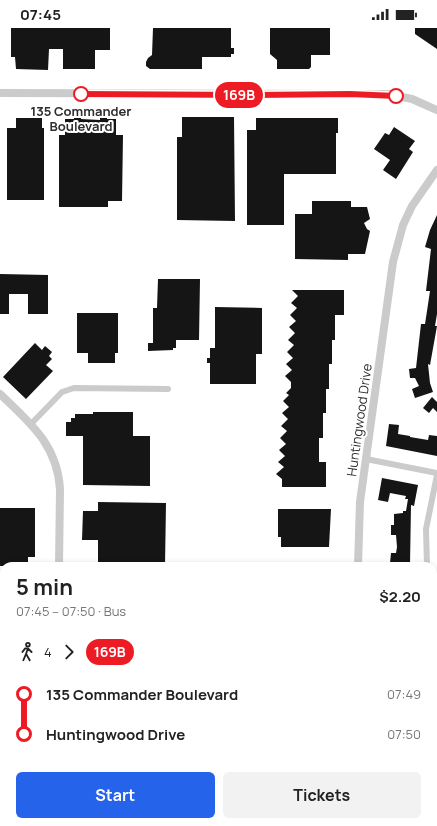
<!DOCTYPE html>
<meta charset="utf-8">
<style>
:root{--surface:#fff;--page:#f2f2f2;--text:#222;--muted:#767676;--accent:#2563eb}
body{margin:0;font-family:Manrope,sans-serif;background:var(--page);color:var(--text);height:100vh;display:flex;flex-direction:column;font-size:15px;white-space:nowrap}
*{box-sizing:border-box;margin:0}
p{font-size:13px;color:var(--muted)}
.icon{flex:none;width:22px;height:22px;fill:none;stroke:currentColor;stroke-width:2;stroke-linecap:round;stroke-linejoin:round}
.map{position:relative;flex:1;overflow:hidden}
.drawer{position:absolute;left:0px;top:534px;width:437px;height:264px;display:flex;flex-direction:column;background:var(--surface);border-radius:12px 12px 0 0;box-shadow:0 2px 6px #0003}
.drawer>*{flex:none}
.badge{padding:0 8px;border-radius:13px;font-size:14px;line-height:26px}
.map>.badge{position:absolute;translate:-50% -50%;box-shadow:0 0 0 2px #fff}
.legs{display:flex;align-items:center;gap:6px;height:44px;padding:0 16px;font-size:13px}
.legs p{margin-inline-start:auto}
.head{display:flex;align-items:center;justify-content:space-between;height:68px;padding:0 16px}
h1{font-size:22px;font-weight:700;line-height:30px}
.button{display:flex;gap:8px;margin-top:auto;padding:8px 16px}
.button a{flex:1;height:46px;border-radius:6px;background:var(--accent);color:#fff;font-size:16px;font-weight:700;line-height:46px;text-align:center}
.button a+a{background:var(--page);color:var(--text)}
ul{padding:0 16px;list-style:none}
li{display:flex;align-items:center;gap:14px;height:40px;font-size:15px}
li i{display:grid;place-items:center;width:6px;height:100%;margin:0 5px;background:currentColor}
li i::after{content:'';width:10px;height:10px;margin:-5px;border:3px solid;border-radius:50%;background:var(--surface)}
li p{margin-inline-start:auto}
li:first-child i{background:linear-gradient(#0000 50%,currentColor 0)}
li:last-child i{background:linear-gradient(currentColor 50%,#0000 0)}
.status{display:flex;justify-content:space-between;align-items:center;height:28px;padding:0 20px;background:var(--surface);direction:ltr}
.status svg{height:11px;fill:currentColor}
.map>svg:first-child{display:block}
.lines{fill:none;stroke-linecap:round;stroke-linejoin:round}
.stream{stroke:#c7dcec;stroke-width:2}
.building{fill:#151515}
.minor{stroke:#cbcbcb;stroke-width:6}
.tertiary{stroke:#cbcbcb;stroke-width:8}
.secondary{stroke:#b8b8b8;stroke-width:9}
.line-1-casing{stroke:#fff;stroke-width:9}
.line-1{stroke:#ed1c24;stroke-width:6}
.stop-1-dot{fill:#fff;stroke:#ed1c24;stroke-width:2}
.labels{text-anchor:middle;stroke-width:4;stroke-linejoin:round;paint-order:stroke}
.stop-label{font-size:13px;font-weight:bold;fill:#2e2e2e;stroke:#fff}
.street-label{font-size:13px;fill:#2e2e2e;stroke:#fff}
</style>
<div class="status"><b>07:45</b><svg viewBox="0 0 49 12"><path d="M0 12V9h3v3zM5 12V6h3v6zM10 12V3h3v9zM15 12V0h3v12zM26 1h20v11H26zM47 4h2v5h-2z"/></svg></div>
<div class="map">
<svg width="437" height="798" viewBox="0 0 437 798">
<rect width="100%" height="100%" fill="#fff"/>
<g class="lines">
<g class="stream">
<path d="M 433,748 L 437,747"/>
<path d="M 300,798 L 311,794"/>
</g>
</g>
<g class="building">
<path d="M 11,0 L 110,0 L 110,22 L 95,22 L 95,41 L 63,41 L 63,21 L 49,21 L 48,42 L 16,41 L 15,29 L 11,29 Z"/>
<path d="M 153,0 L 231,0 L 231,20 L 234,20 L 234,26 L 231,26 L 231,29 L 202,29 L 202,41 L 150,41 L 146,38 L 146,34 L 148,30 L 152,27 Z"/>
<path d="M 270,0 L 330,0 L 330,27 L 311,27 L 311,39 L 309,41 L 277,41 L 277,32 L 270,26 Z"/>
<path d="M 415,0 L 437,0 L 437,21 L 415,6 Z"/>
<path d="M 74,89 L 81,89 L 81,91 L 100,92 L 100,90 L 107,90 L 107,91 L 116,91 L 116,107 L 123,107 L 122,173 L 108,173 L 108,179 L 59,179 L 59,107 L 65,107 L 65,91 L 74,91 Z"/>
<path d="M 182,89 L 234,89 L 235,193 L 177,192 L 177,109 L 182,109 Z"/>
<path d="M 16,90 L 42,90 L 42,100 L 44,100 L 44,172 L 7,172 L 7,100 L 16,100 Z"/>
<path d="M 256,90 L 338,90 L 338,105 L 336,105 L 336,146 L 284,146 L 284,197 L 247,197 L 247,102 L 256,102 Z"/>
<path d="M 394,99 L 415,113 L 409,121 L 413,124 L 396,151 L 383,142 L 390,132 L 374,121 L 385,105 L 389,107 Z"/>
<path d="M 312,173 L 351,173 L 351,179 L 367,179 L 370,191 L 364,195 L 367,201 L 370,203 L 365,226 L 348,226 L 348,232 L 295,231 L 295,186 L 312,186 Z"/>
<path d="M 437,187 L 437,286 L 435,298 L 437,298 L 430,337 L 428,336 L 430,355 L 433,364 L 415,370 L 412,361 L 419,358 L 415,350 L 410,350 L 409,341 L 416,340 L 421,296 L 425,296 L 427,283 L 430,263 L 426,263 L 431,221 L 425,219 L 430,202 Z"/>
<path d="M 0,246 L 48,247 L 48,286 L 28,286 L 28,266 L 9,266 L 9,286 L 0,286 Z"/>
<path d="M 158,251 L 200,251 L 199,312 L 176,312 L 176,320 L 173,320 L 173,322 L 148,323 L 148,315 L 153,315 L 153,280 L 157,280 Z"/>
<path d="M 292,262 L 344,262 L 344,287 L 335,287 L 335,312 L 332,312 L 332,336 L 329,336 L 329,361 L 326,361 L 326,385 L 323,385 L 323,410 L 319,410 L 319,434 L 326,434 L 326,459 L 282,459 L 282,451 L 276,446 L 284,439 L 278,434 L 285,428 L 279,422 L 286,416 L 280,410 L 287,403 L 281,398 L 288,391 L 282,385 L 289,379 L 283,373 L 289,367 L 286,365 L 291,360 L 291,354 L 285,348 L 292,342 L 286,336 L 293,330 L 287,324 L 294,317 L 288,312 L 295,305 L 289,299 L 296,293 L 290,287 L 297,280 L 291,275 L 298,268 Z"/>
<path d="M 215,279 L 262,280 L 262,326 L 256,326 L 256,356 L 210,356 L 210,335 L 207,335 L 207,330 L 210,330 L 210,320 L 215,320 Z"/>
<path d="M 77,285 L 118,285 L 118,325 L 115,325 L 115,335 L 88,335 L 88,325 L 77,325 Z"/>
<path d="M 35,315 L 42,322 L 45,318 L 52,324 L 49,328 L 52,331 L 46,337 L 53,343 L 26,371 L 3,349 Z"/>
<path d="M 432,369 L 437,374 L 437,384 L 433,380 L 429,385 L 423,380 Z"/>
<path d="M 93,384 L 133,384 L 133,408 L 150,408 L 150,458 L 83,457 L 83,408 L 66,408 L 66,394 L 71,394 L 71,390 L 75,390 L 75,386 L 93,386 Z"/>
<path d="M 389,396 L 399,397 L 398,406 L 410,408 L 410,409 L 428,412 L 429,407 L 437,408 L 437,428 L 386,418 Z"/>
<path d="M 382,450 L 418,457 L 414,478 L 411,477 L 410,537 L 398,537 L 398,535 L 390,535 L 391,525 L 396,525 L 397,519 L 396,507 L 391,507 L 391,497 L 394,497 L 394,486 L 403,485 L 403,483 L 406,483 L 408,471 L 405,471 L 406,468 L 390,465 L 388,474 L 378,472 Z"/>
<path d="M 98,474 L 166,475 L 165,538 L 98,538 L 98,512 L 82,512 L 83,483 L 98,483 Z"/>
<path d="M 0,480 L 35,480 L 35,529 L 28,529 L 28,538 L 0,538 Z"/>
<path d="M 278,481 L 331,481 L 329,519 L 281,519 L 281,509 L 278,509 Z"/>
</g>
<g class="lines">
<g class="minor">
<path d="M 31,396 L 62,364 L 74,360 L 168,361"/>
<path d="M 366,431 L 437,445"/>
<path d="M 427,538 L 426,501 L 437,447"/>
<path d="M 433,545 L 437,547"/>
<path d="M 433,590 L 437,591"/>
</g>
<g class="tertiary">
<path d="M 0,65 L 388,66 L 412,71 L 437,82"/>
<path d="M 0,366 C 30,395 57,416 60,461 L 59,538"/>
<path d="M 358,538 L 360,474 L 393,234 L 403,197 L 412,178 L 437,142"/>
</g>
<g class="secondary">
<path d="M 0,665 L 4,665"/>
<path d="M 433,667 L 437,667"/>
<path d="M 357,794 L 357,798"/>
</g>
</g>
<g class="lines">
<g class="line-1-casing">
<path id="line-1" d="M 81,66 L 254,67 L 350,66 L 396,68"/>
</g>
<use href="#line-1" class="line-1"/>
</g>
<g class="stop-1-dot">
<circle cx="81" cy="66" r="7"/>
<circle cx="396" cy="68" r="7"/>
</g>
<g class="labels">
<g class="stop-label">
<text x="81" y="88">135 Commander<tspan x="81" dy="15">Boulevard</tspan></text>
</g>
<g class="street-label">
<text transform="translate(359 392) rotate(-82)" y="5">Huntingwood Drive</text>
</g>
</g>
</svg>
<b class="badge" style="left:239px;top:67px;background:#ed1c24;color:#fff">169B</b>
<section class="drawer">
<div class="head"><div><h1>5 min</h1><p>07:45 – 07:50 · Bus</p></div><b>$2.20</b></div>
<div class="legs"><svg class="icon" aria-label="walk" viewBox="0 0 24 24"><circle cx="13" cy="4" r="2"/><path d="M13 8l-2 6 4 7M11 14l-3 7M7 12l3-4h3l4 4"/></svg>4<svg class="icon" aria-label="forward" viewBox="0 0 24 24"><path d="M9 5l7 7-7 7"/></svg><b class="badge" style="background:#ed1c24;color:#fff">169B</b></div>
<ul>
<li><i style="color:#ed1c24"></i><b>135 Commander Boulevard</b><p>07:49</p></li>
<li><i style="color:#ed1c24"></i><b>Huntingwood Drive</b><p>07:50</p></li>
</ul>
<div class="button"><a>Start</a><a>Tickets</a></div>
</section>
</div>
